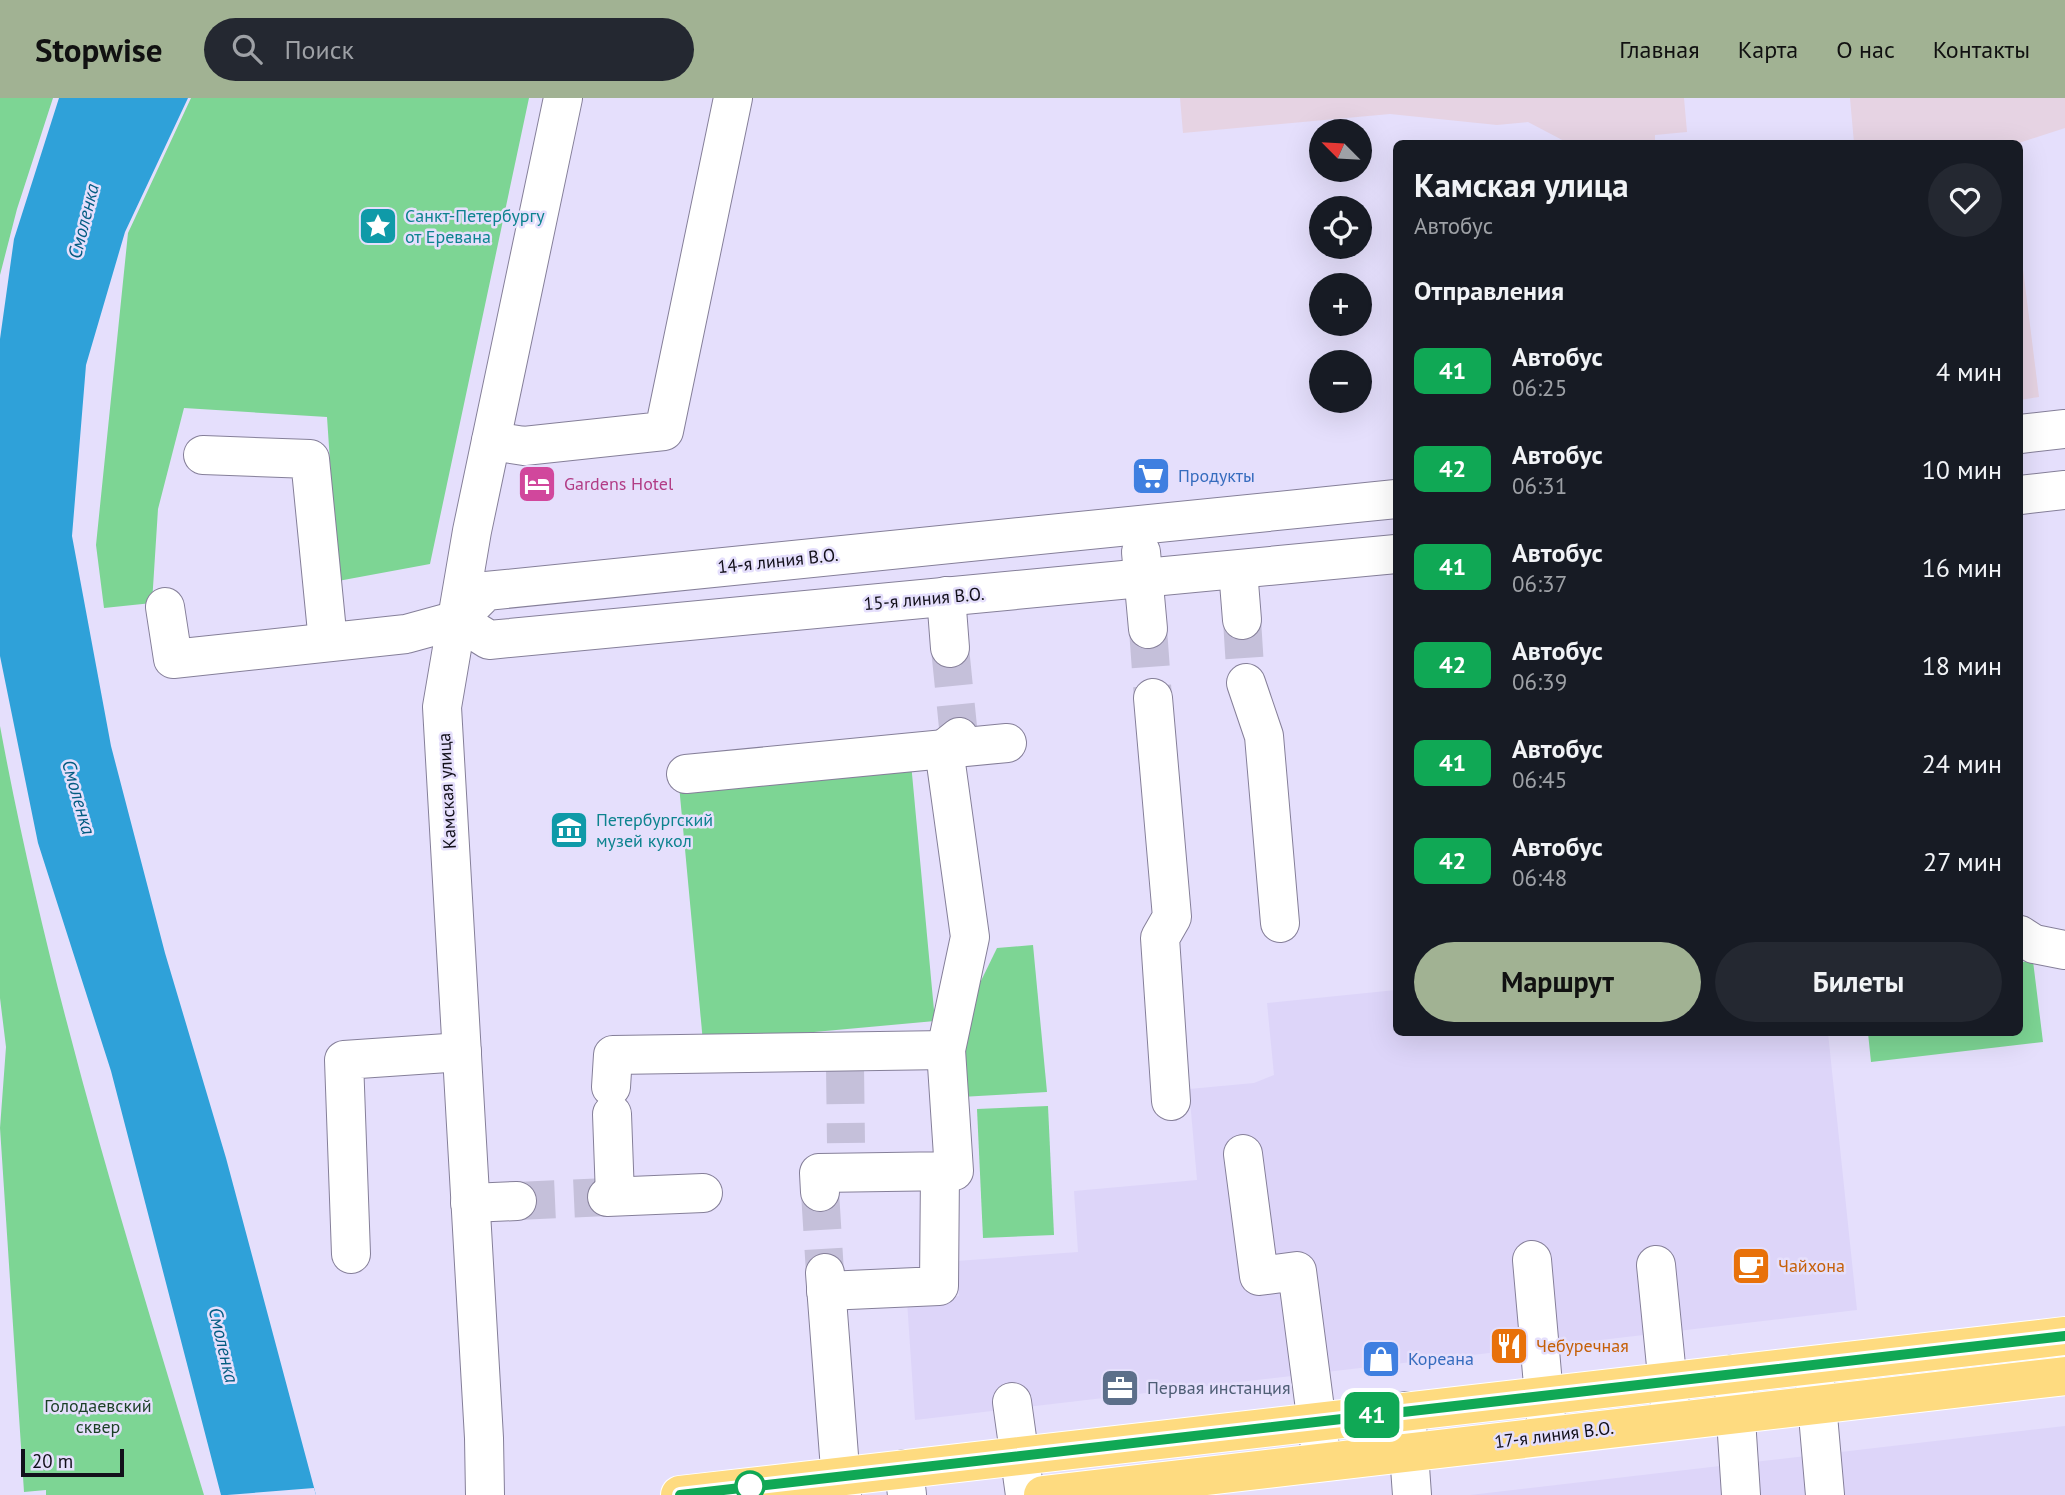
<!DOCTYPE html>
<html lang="ru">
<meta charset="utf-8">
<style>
:root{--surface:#171b24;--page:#242831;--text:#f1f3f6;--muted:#9ea1a6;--accent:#a1b293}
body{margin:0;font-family:"PT Sans",sans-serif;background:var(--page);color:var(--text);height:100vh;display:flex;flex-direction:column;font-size:26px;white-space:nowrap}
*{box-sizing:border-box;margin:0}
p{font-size:23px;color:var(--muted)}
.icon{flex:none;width:38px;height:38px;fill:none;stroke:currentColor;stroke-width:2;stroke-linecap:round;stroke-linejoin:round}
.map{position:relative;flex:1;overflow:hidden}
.panel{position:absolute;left:1393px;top:42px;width:630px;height:896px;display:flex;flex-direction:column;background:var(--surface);border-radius:10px;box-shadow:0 7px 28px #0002}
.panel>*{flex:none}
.badge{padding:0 14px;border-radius:10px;font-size:24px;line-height:46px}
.needle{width:46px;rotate:294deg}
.tools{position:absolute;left:1309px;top:21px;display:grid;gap:14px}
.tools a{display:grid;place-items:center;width:63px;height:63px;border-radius:50%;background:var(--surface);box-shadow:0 7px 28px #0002;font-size:35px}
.scale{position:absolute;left:21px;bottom:18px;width:103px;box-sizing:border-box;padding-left:7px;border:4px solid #12101a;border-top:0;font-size:19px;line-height:24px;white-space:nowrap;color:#12101a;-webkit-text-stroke:5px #e5dffc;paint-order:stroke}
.map>.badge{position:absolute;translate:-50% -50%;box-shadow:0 0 0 4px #fff}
h2{padding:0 21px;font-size:26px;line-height:63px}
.round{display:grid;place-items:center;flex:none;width:74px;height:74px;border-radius:37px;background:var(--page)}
.head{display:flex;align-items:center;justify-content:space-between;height:119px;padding:0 21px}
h1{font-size:33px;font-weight:800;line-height:52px}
.action{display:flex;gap:14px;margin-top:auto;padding:14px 21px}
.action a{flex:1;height:80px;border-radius:42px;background:var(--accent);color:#111;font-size:28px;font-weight:800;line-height:80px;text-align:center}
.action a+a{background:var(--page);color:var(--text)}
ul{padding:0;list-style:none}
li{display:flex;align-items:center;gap:21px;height:98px;padding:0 21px}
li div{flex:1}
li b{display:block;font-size:26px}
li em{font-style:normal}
li .badge{min-width:77px;font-weight:700;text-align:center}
header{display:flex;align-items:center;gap:42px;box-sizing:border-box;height:98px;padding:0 35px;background:var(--accent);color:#111}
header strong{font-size:33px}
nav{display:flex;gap:38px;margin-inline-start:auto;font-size:24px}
.search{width:490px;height:63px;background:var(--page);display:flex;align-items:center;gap:18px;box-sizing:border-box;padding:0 24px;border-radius:38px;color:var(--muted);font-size:26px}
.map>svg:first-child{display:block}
.commercial{fill:#e6d3e3}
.built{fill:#ddd5f9}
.green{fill:#7dd594}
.water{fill:#2fa1d9}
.pier{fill:#e5dffc}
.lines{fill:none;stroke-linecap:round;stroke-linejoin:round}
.minor-tunnel{stroke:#c5c0da;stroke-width:38;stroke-dasharray:38 19;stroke-linecap:butt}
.minor-casing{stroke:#857f99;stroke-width:40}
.major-casing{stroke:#fff;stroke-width:40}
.minor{stroke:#fff;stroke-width:38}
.major{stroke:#fedb80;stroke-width:38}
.line-casing{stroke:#fff;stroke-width:16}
.line{stroke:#10a855;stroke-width:10}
.stop-dot{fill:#fff;stroke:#10a855;stroke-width:3.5}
.labels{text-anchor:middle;stroke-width:5;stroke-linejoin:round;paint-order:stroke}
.culture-label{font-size:18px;fill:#0d838f;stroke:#e5dffc;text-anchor:start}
.shop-label{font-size:18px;fill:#366cbe;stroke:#e5dffc;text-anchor:start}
.hotel-label{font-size:18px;fill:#b23c85;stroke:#e5dffc;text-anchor:start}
.street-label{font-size:18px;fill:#12101a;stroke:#e5dffc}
.food-label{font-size:18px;fill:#c56008;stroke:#e5dffc;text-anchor:start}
.service-label{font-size:18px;fill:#4e5e75;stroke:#e5dffc;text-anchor:start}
.park-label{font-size:18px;fill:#1a3f25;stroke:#e5dffc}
.water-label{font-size:19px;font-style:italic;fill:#035c82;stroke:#e5dffc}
</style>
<header>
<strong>Stopwise</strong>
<div class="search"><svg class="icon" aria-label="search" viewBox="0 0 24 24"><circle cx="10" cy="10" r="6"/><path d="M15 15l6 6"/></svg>Поиск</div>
<nav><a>Главная</a><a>Карта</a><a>О нас</a><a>Контакты</a></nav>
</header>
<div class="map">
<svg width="2065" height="1397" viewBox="0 0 2065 1397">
<rect width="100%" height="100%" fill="#e5dffc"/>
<g class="commercial">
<path d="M 1180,0 L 1684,0 L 1687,34 L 1655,37 L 1655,45 L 1568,45 L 1528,24 L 1497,27 L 1390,16 L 1183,35 Z"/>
<path d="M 1850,0 L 2065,0 L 2065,30 L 2019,45 L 1854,45 Z"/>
<path d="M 2020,147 L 2039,299 L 2020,302 Z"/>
</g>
<g class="built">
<path d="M 1396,892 L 1396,934 L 1828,935 L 1857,1212 L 915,1322 L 907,1203 L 959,1198 L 957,1163 L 1078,1154 L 1074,1093 L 1197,1082 L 1189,991 L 1254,985 L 1274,977 L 1267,905 Z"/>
<path d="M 2065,1328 L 2065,1397 L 1470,1397 Z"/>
</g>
<g class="green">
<path d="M 0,0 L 53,0 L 17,111 L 0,177 Z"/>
<path d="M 191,0 L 529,0 L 430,466 L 338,483 L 327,319 L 184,310 L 158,411 L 152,505 L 104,510 L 96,447 L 128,135 Z"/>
<path d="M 0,628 C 48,888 127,1143 204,1397 L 46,1397 L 46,1392 L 24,1394 L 0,1030 L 6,949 L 0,900 Z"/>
<path d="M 911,665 L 935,923 L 703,944 L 679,687 Z"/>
<path d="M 1033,847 L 1047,994 L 961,999 L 958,930 L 997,850 Z"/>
<path d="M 2033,863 L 2043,944 L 1871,964 L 1868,935 L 2020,934 L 2020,864 Z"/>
<path d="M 1048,1008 L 1054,1137 L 983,1140 L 977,1011 Z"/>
</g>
<path class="water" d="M 59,0 L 188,0 L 125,134 L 86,267 L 72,438 L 111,648 L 165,855 L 226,1060 L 316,1397 L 221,1397 L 111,973 L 38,745 L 0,558 L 0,241 L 14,141 Z"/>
<path class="pier" d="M 314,1390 L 316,1397 L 227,1397 Z"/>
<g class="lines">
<g class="minor-tunnel">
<path d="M 1242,522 L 1246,585"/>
<path d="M 1148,531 L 1153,600"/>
<path d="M 950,550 L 959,639"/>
<path d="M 845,968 L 846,1045"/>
<path d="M 820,1094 L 825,1175"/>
<path d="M 517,1103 L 607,1099"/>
</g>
<g class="minor-casing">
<g id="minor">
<path d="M 2020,336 L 2065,331"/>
<path d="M 491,343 L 524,348 L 664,333 L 733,0"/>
<path d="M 203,357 L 310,361 L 328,544"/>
<path d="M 2020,397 L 2065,392"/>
<path d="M 1141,454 L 1148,531"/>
<path d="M 1238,472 L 1242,522"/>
<path d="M 946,498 L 950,550"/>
<path d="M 165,509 L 173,561 L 406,536 L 457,522 L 486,493 L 1396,401"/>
<path d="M 457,522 L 489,542 L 1396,456"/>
<path d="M 1246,585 L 1264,638 L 1280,825"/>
<path d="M 1153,600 L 1172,819 L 1160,840 L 1171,1003"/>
<path d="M 686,676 L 1007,645"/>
<path d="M 2020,837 L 2034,846 L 2065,852"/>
<path d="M 611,989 L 613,957 L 946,952"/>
<path d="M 612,1016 L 615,1098"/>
<path d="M 1243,1056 L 1259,1178 L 1297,1173 L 1321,1357"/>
<path d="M 820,1094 L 819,1075 L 954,1073 L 946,952 L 970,839 L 944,651 L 959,639"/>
<path d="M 607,1099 L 703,1095"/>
<path d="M 470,1105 L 517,1103"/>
<path d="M 351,1156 L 344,962 L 462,954"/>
<path d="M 1532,1162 L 1547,1332"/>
<path d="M 1656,1167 L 1671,1318"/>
<path d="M 825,1175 L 842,1397"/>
<path d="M 826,1193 L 939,1188 L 940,1073"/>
<path d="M 1814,1272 L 1825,1397"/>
<path d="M 1733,1276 L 1741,1397"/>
<path d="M 1012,1304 L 1025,1397"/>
<path d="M 1406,1313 L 1412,1397"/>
<path d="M 904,1371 L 907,1397"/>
<path d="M 485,1397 L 484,1340 L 442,609 L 472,433 L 563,0"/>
</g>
</g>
<g class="major-casing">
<g id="major">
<path d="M 680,1397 L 2065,1238"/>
<path d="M 1043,1397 L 2065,1278"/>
</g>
</g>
<use href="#minor" class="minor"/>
<use href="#major" class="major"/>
</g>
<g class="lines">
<g class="line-casing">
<path id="line" d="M 680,1397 L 2065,1238"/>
</g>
<use href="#line" class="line"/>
</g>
<defs>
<g id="sight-square" transform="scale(2.0125)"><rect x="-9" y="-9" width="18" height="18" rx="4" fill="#0f9aa8" stroke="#e5dffc"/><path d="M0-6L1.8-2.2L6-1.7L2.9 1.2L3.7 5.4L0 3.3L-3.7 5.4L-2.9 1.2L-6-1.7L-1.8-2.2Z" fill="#fff"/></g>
<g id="supermarket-square" transform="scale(2.0125)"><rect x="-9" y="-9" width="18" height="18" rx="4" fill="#3f7fe0" stroke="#e5dffc"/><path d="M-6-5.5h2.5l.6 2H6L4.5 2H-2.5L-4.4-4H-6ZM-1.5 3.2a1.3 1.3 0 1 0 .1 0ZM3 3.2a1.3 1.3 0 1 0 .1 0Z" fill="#fff"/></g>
<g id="hotel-square" transform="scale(2.0125)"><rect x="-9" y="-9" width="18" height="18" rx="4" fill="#d1479c" stroke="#e5dffc"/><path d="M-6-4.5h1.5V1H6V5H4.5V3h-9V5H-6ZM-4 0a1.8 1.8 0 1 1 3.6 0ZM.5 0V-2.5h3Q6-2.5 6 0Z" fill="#fff"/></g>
<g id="museum-square" transform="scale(2.0125)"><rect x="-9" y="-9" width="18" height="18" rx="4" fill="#0f9aa8" stroke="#e5dffc"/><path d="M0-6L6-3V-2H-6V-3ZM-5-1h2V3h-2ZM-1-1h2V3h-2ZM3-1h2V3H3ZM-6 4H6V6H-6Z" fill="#fff"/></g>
<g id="cafe-square" transform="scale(2.0125)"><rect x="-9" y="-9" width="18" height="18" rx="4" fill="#e8710a" stroke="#e5dffc"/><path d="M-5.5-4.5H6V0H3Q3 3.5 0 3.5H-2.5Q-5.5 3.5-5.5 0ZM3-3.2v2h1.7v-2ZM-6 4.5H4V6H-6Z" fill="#fff"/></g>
<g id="restaurant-square" transform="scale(2.0125)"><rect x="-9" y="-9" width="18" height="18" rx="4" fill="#e8710a" stroke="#e5dffc"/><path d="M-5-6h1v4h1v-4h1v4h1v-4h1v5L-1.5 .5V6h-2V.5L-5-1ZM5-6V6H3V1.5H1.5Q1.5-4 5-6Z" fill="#fff"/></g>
<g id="shop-square" transform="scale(2.0125)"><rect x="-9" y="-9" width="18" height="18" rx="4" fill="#3f7fe0" stroke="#e5dffc"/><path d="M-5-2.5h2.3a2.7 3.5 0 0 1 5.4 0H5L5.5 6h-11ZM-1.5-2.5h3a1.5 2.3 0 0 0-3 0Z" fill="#fff"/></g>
<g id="office-square" transform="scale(2.0125)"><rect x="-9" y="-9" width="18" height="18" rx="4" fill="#5c6f8a" stroke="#e5dffc"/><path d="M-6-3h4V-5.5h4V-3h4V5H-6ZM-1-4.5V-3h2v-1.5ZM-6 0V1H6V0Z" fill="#fff"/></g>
</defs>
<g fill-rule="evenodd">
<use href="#sight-square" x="378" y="128"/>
<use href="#supermarket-square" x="1151" y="378"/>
<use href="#hotel-square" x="537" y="386"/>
<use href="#museum-square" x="569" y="732"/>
<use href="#cafe-square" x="1751" y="1168"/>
<use href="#restaurant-square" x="1509" y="1248"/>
<use href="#shop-square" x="1381" y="1261"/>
<use href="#office-square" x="1120" y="1290"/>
</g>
<circle class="stop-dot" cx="750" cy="1388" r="14"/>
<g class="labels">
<g class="culture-label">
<text x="405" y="124">Санкт-Петербургу<tspan x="405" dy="21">от Еревана</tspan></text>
<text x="596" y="728">Петербургский<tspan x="596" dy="21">музей кукол</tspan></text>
</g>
<g class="shop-label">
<text x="1178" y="384">Продукты</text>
<text x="1408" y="1267">Кореана</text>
</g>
<g class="hotel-label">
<text x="564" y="392">Gardens Hotel</text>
</g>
<g class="street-label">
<text transform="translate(778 463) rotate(-6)" y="6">14-я линия В.О.</text>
<text transform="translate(924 501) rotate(-5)" y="6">15-я линия В.О.</text>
<text transform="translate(447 693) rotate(-93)" y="6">Камская улица</text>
<text transform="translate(1554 1337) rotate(-7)" y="6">17-я линия В.О.</text>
</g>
<g class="food-label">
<text x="1778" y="1174">Чайхона</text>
<text x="1536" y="1254">Чебуречная</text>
</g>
<g class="service-label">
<text x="1147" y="1296">Первая инстанция</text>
</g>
<g class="park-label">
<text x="98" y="1314">Голодаевский<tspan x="98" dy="21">сквер</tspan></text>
</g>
<g class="water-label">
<text transform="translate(83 123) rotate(-76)" y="7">Смоленка</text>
<text transform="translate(79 699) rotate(74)" y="7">Смоленка</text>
<text transform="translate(224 1247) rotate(77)" y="7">Смоленка</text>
</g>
</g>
</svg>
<div class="tools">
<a><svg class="needle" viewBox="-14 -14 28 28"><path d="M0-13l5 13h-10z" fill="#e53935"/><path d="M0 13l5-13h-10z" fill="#9ea1a6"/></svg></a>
<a><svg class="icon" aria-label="locate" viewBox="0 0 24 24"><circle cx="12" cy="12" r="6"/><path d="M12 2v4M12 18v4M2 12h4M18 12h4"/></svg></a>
<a>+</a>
<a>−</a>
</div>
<div class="scale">20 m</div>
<b class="badge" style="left:1372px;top:1317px;background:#10a855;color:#fff">41</b>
<section class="panel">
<div class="head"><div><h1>Камская улица</h1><p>Автобус</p></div><a class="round"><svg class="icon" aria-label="heart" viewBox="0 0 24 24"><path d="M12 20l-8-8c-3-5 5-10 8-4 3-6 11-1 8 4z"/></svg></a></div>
<h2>Отправления</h2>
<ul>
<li><span class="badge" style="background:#10a855;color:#fff">41</span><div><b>Автобус</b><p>06:25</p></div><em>4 мин</em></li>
<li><span class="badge" style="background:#10a855;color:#fff">42</span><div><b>Автобус</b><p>06:31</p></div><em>10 мин</em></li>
<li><span class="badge" style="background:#10a855;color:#fff">41</span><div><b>Автобус</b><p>06:37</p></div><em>16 мин</em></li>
<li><span class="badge" style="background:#10a855;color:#fff">42</span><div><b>Автобус</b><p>06:39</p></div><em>18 мин</em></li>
<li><span class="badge" style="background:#10a855;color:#fff">41</span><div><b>Автобус</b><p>06:45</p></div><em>24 мин</em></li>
<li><span class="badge" style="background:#10a855;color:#fff">42</span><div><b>Автобус</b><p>06:48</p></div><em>27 мин</em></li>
</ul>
<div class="action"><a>Маршрут</a><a>Билеты</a></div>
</section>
</div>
